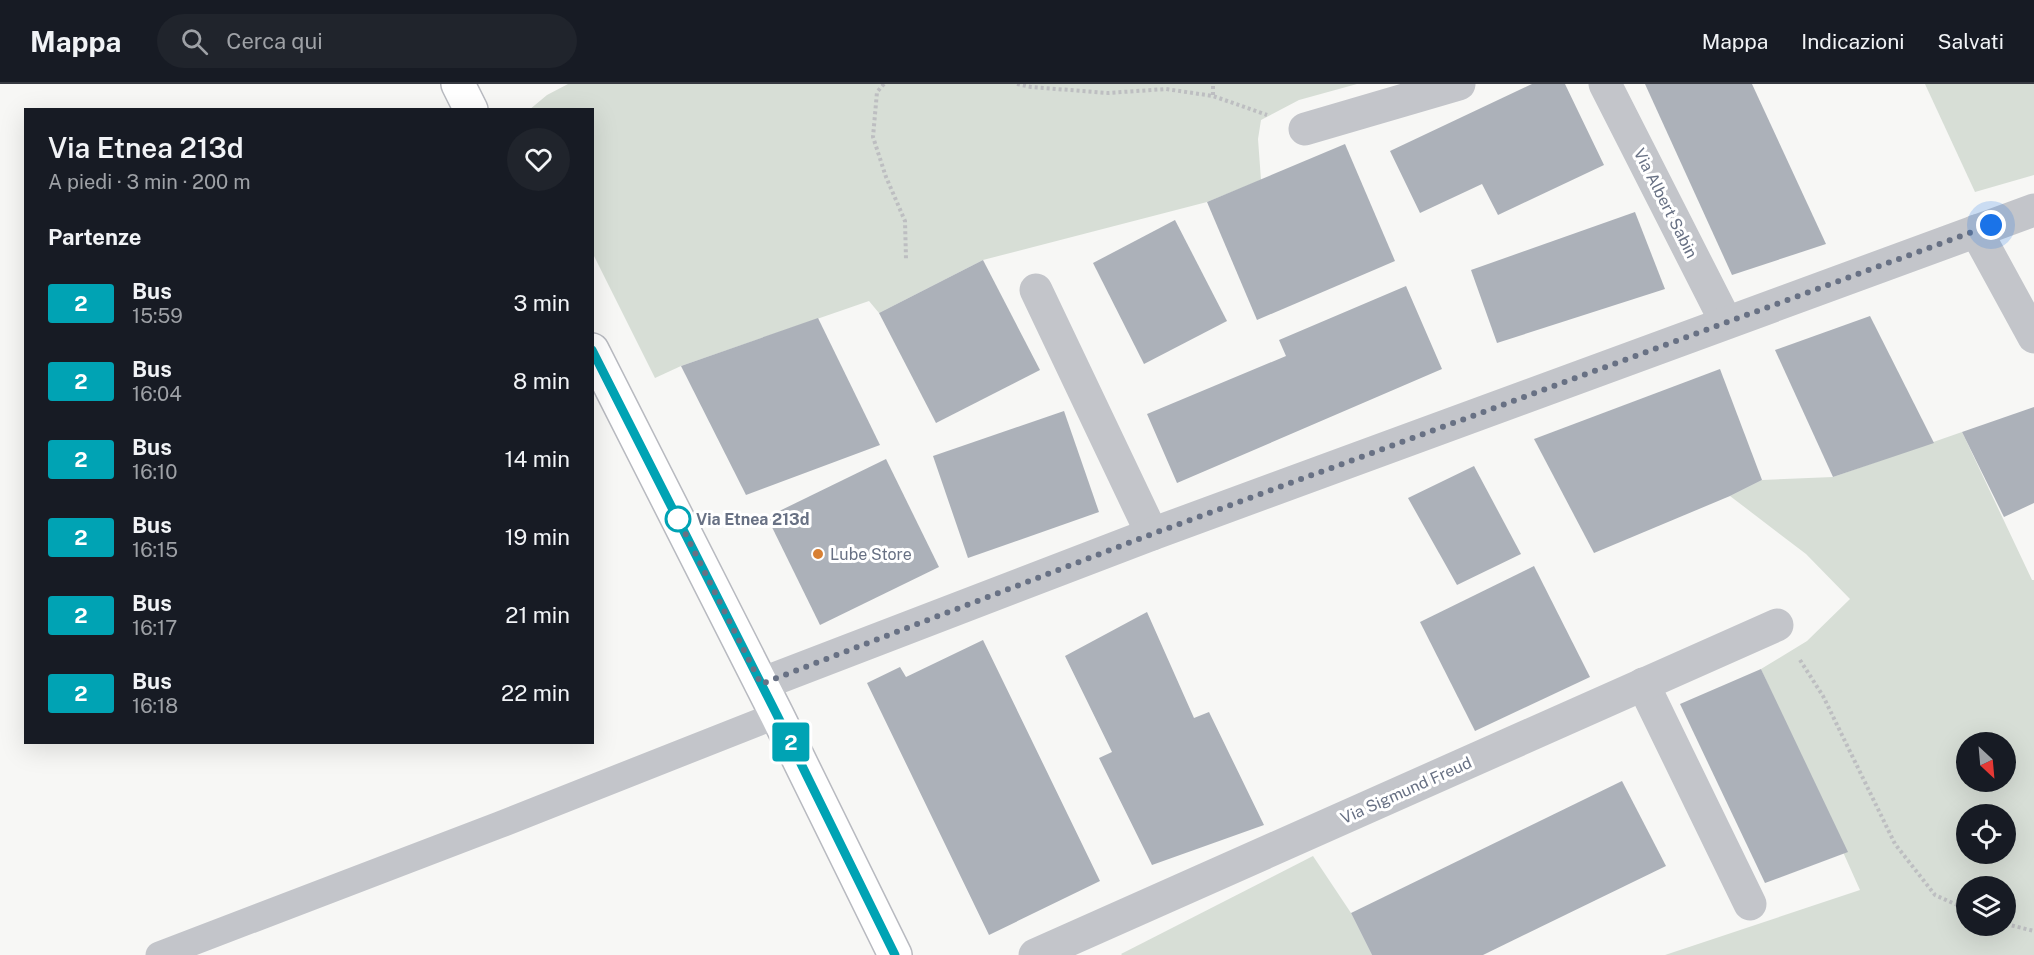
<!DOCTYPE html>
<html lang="it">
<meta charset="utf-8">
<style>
:root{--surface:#171b24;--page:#20242c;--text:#f1f3f6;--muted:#9ea1a6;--line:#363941}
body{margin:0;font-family:"Public Sans",sans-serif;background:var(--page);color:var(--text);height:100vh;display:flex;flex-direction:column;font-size:22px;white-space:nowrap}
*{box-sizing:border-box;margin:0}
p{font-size:20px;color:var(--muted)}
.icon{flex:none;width:33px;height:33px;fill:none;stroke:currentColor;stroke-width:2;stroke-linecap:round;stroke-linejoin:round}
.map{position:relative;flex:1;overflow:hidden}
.sheet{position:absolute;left:24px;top:24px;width:570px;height:636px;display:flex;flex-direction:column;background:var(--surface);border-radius:0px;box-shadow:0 6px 24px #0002}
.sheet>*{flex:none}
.badge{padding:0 12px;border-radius:4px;font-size:21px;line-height:39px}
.needle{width:39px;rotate:154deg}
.tools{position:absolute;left:1956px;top:648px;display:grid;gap:12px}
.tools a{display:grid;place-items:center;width:60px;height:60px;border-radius:50%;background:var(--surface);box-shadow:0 6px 24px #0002;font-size:30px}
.you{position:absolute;width:30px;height:30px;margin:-15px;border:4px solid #fff;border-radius:50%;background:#1a73e8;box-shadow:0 0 0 9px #1a73e833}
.map>.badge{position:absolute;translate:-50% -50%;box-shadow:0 0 0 3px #fff}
h2{padding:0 24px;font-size:22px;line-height:54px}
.round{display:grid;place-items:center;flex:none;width:63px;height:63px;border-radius:32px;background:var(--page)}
.summary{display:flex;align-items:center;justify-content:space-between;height:102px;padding:0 24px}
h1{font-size:28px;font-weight:600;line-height:45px}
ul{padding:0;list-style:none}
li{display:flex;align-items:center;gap:18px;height:78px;padding:0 24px}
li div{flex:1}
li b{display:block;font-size:22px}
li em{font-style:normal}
li .badge{min-width:66px;font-weight:700;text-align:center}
header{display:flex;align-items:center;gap:36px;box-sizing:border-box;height:84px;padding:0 30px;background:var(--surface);border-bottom:2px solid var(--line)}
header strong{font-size:28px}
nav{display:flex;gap:33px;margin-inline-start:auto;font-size:21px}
.search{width:420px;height:54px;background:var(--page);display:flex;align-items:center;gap:15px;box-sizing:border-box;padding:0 21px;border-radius:33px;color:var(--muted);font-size:22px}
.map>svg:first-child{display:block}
.green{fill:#d7ded6;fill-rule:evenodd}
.building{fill:#acb1b9}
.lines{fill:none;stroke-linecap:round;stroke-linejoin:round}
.secondary-casing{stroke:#b8bac0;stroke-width:36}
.path{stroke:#bdbec1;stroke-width:4;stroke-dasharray:3 3;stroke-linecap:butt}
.lane{stroke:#c3c5ca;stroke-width:27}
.street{stroke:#c3c5ca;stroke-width:33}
.secondary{stroke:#fff;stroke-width:33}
.line-casing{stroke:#fff;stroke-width:14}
.line{stroke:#00a3b4;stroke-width:9}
.walk{stroke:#687184;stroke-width:6;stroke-dasharray:0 10.8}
.stop-dot{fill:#fff;stroke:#00a3b4;stroke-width:3}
.poi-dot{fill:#d88034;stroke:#fff;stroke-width:2}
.labels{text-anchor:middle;stroke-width:6;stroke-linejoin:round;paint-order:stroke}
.street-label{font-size:16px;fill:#687184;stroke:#fff}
.stop-label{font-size:16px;font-weight:bold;fill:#687184;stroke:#fff;text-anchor:start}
.poi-label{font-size:16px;fill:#687184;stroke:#fff;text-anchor:start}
</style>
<header>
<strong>Mappa</strong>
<div class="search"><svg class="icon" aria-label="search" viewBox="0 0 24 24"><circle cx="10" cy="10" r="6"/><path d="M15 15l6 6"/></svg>Cerca qui</div>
<nav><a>Mappa</a><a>Indicazioni</a><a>Salvati</a></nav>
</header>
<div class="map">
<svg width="2034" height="871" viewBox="0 0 2034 871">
<rect width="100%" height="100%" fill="#f7f7f5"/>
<g class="green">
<path d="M 568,0 L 1357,0 L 1299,16 L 1261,36 L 1258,55 L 1261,96 L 1207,118 L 983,176 L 879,229 L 869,217 L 681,282 L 655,294 L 593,170 L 592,26 L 529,26 L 547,11 Z"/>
<path d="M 1925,0 L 2034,0 L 2034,91 L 1975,108 Z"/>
<path d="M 1962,348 L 2032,496 L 2034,496 L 2034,871 L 1665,871 L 1860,806 L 1761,585 L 1807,557 L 1850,515 L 1806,470 L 1730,412 L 1762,396 L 1833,393 ZM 1966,658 L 2006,658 L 2006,698 L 1966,698 ZM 1966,730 L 2006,730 L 2006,770 L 1966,770 ZM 1966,802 L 2006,802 L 2006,842 L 1966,842 Z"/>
<path d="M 1313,772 L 1351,829 L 1372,871 L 1122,871 L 1121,870 Z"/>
</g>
<g class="building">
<path d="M 1532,0 L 1565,0 L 1604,81 L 1498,131 L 1482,100 L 1420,129 L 1390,67 Z"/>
<path d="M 1645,0 L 1752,0 L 1826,160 L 1732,191 Z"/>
<path d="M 1345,60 L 1395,177 L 1257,236 L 1207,118 Z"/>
<path d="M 1635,128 L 1665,205 L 1497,259 L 1471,186 Z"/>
<path d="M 1175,136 L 1227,237 L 1144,280 L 1093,179 Z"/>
<path d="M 983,176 L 1040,286 L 936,339 L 879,229 Z"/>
<path d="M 1406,202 L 1442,285 L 1177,399 L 1147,330 L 1286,272 L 1279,256 Z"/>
<path d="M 1870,232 L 1934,359 L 1833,393 L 1775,266 Z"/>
<path d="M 818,234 L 880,361 L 746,411 L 681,282 Z"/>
<path d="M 1720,285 L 1762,396 L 1730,412 L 1594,469 L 1534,355 Z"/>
<path d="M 2034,323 L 2034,419 L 2004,433 L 1962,348 Z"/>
<path d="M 1064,327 L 1099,428 L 968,474 L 933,372 Z"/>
<path d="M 886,375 L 939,483 L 820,541 L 767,433 Z"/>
<path d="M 1474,382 L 1521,470 L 1457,501 L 1408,414 Z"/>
<path d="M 1534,482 L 1590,593 L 1475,647 L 1420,538 Z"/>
<path d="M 1147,528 L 1194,634 L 1209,628 L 1264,741 L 1152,781 L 1099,674 L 1112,668 L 1065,572 Z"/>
<path d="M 983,556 L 1100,797 L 989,851 L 867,599 L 900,583 L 906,593 Z"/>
<path d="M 1761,585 L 1848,768 L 1765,799 L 1680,620 Z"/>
<path d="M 1622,697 L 1666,782 L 1483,871 L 1372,871 L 1351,829 Z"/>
</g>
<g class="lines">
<g class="secondary-casing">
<g id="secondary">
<path d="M 458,0 L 471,26"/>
<path d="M 592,266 L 777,631 L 895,871"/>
</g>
</g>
<g class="path">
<path d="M 884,0 L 877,8 L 873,53 L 886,93 L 905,137 L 906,175"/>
<path d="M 1017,0 L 1031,3 L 1108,9 L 1166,5 L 1213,12 L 1267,31"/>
<path d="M 1213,11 L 1213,0"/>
<path d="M 1800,576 L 1823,612 L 1895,760 L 1935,811 L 1966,825"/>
<path d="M 2006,840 L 2034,847"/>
</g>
<path class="lane" d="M 159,871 L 499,741 L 777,631"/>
<g class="street">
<path d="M 1605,0 L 1726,238"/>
<path d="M 1305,45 L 1459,0"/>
<path d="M 1976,147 L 2034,253"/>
<path d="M 1036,206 L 1152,450"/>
<path d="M 761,600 L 1152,450 L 2034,126"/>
<path d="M 1643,600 L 1750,820"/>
<path d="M 1035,871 L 1777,541"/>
</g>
<use href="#secondary" class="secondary"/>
</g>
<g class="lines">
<g class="line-casing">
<path id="line" d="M 592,266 L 777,631 L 895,871"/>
</g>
<use href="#line" class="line"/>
<path class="walk" d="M 678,435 L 677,433 L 761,600 L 1152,450 L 1991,141"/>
</g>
<circle class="stop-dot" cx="678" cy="435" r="12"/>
<circle class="poi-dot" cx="818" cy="470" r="6"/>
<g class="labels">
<g class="street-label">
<text transform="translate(1666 119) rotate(63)" y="6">Via Albert Sabin</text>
<text transform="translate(1406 706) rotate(-24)" y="6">Via Sigmund Freud</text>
</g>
<g class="stop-label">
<text x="696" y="441">Via Etnea 213d</text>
</g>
<g class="poi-label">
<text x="830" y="476">Lube Store</text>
</g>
</g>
</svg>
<div class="tools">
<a><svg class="needle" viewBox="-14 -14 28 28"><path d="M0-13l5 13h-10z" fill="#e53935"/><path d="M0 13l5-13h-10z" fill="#9ea1a6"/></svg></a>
<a><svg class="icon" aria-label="locate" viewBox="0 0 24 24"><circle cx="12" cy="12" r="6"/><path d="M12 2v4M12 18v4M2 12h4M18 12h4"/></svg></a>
<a><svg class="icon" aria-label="layers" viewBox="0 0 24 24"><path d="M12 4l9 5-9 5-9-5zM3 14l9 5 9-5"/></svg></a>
</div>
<div class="you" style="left:1991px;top:141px"></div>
<b class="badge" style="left:791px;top:658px;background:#00a3b4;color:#fff">2</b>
<section class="sheet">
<div class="summary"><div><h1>Via Etnea 213d</h1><p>A piedi · 3 min · 200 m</p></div><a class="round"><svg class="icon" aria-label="heart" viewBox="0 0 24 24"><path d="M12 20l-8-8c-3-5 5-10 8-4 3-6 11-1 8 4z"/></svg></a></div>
<h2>Partenze</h2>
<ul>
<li><span class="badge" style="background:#00a3b4;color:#fff">2</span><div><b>Bus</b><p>15:59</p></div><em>3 min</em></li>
<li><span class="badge" style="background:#00a3b4;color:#fff">2</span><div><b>Bus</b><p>16:04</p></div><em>8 min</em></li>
<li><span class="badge" style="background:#00a3b4;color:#fff">2</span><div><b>Bus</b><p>16:10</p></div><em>14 min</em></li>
<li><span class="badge" style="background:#00a3b4;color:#fff">2</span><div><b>Bus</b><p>16:15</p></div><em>19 min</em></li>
<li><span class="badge" style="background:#00a3b4;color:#fff">2</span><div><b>Bus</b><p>16:17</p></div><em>21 min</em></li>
<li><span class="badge" style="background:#00a3b4;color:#fff">2</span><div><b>Bus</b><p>16:18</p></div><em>22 min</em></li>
</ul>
</section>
</div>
